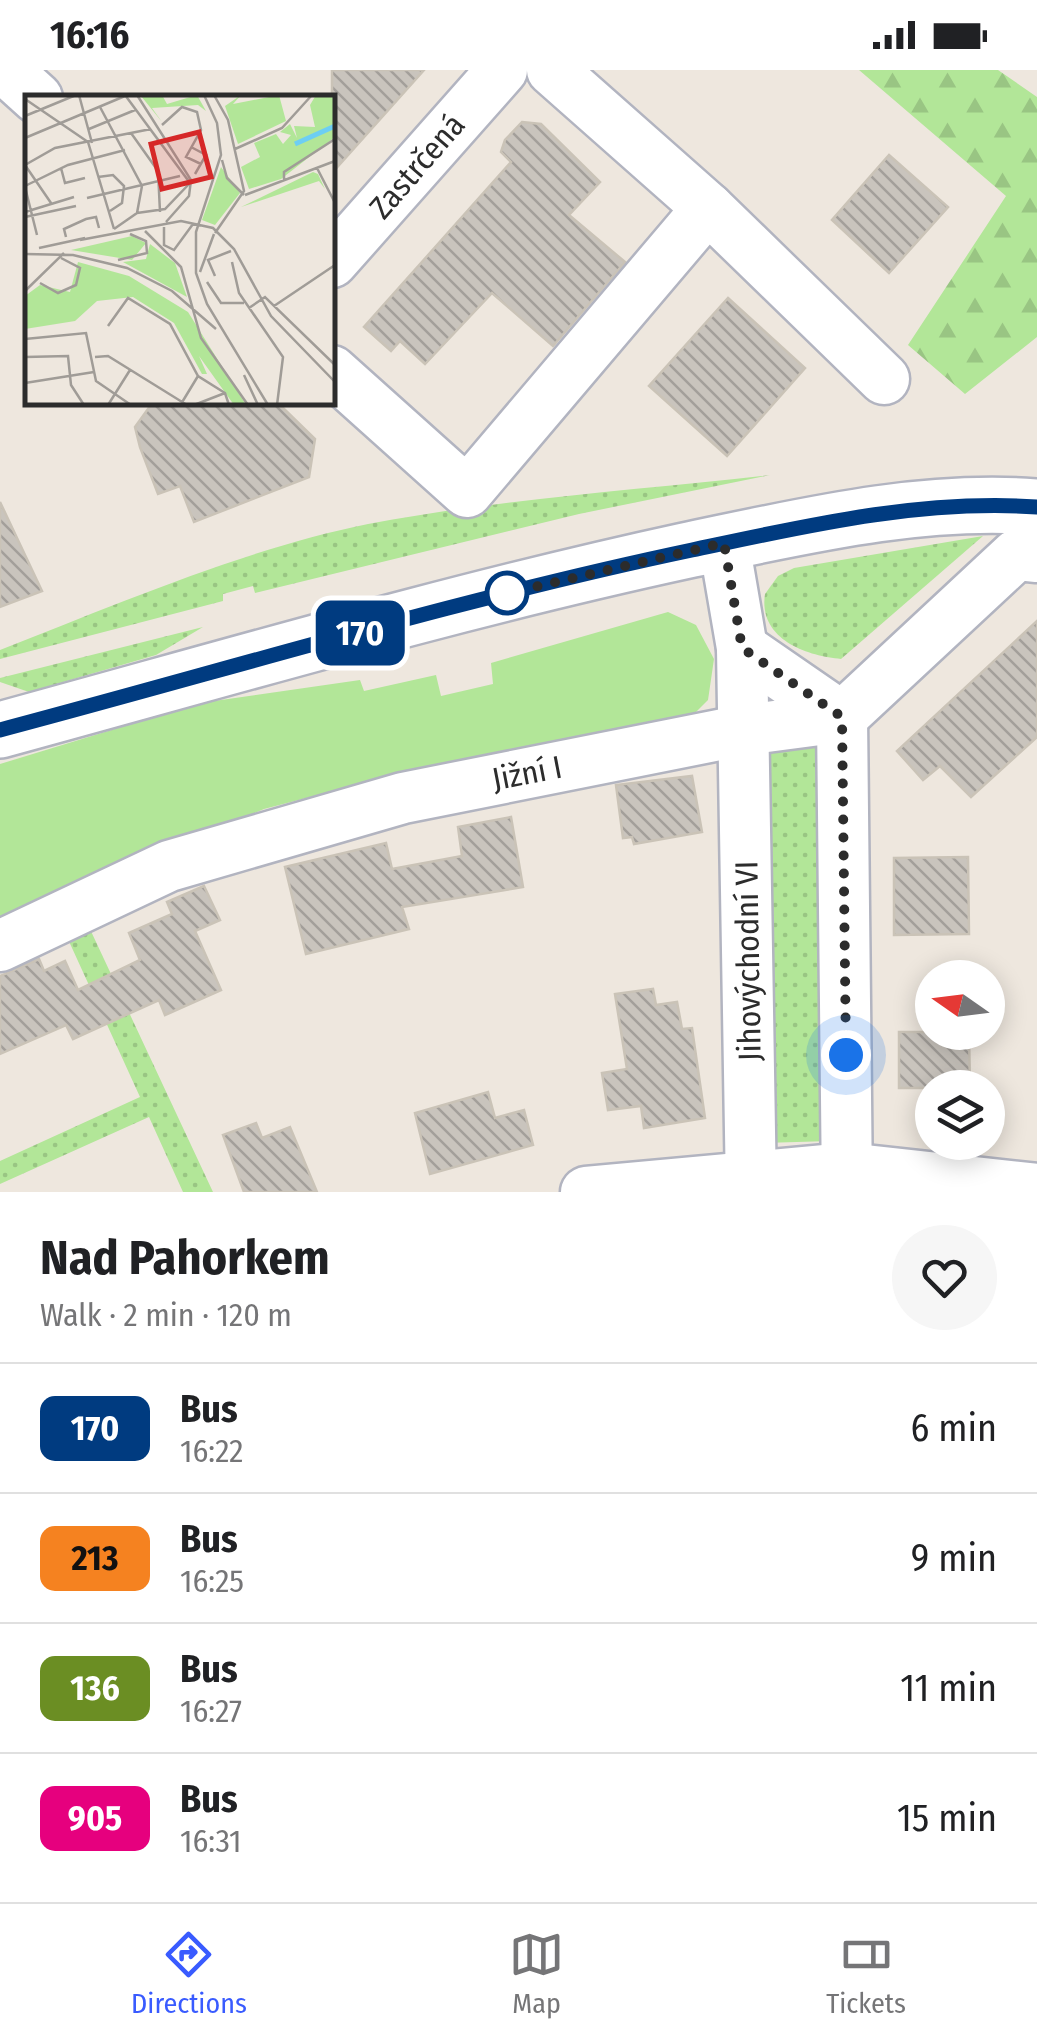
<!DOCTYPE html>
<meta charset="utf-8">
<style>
:root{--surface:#fff;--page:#f6f6f6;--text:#202124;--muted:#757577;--line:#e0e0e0;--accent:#395bff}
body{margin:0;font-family:"Fira Sans Condensed",sans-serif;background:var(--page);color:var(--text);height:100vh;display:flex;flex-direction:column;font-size:38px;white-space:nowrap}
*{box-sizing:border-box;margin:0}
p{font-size:32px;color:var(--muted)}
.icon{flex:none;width:55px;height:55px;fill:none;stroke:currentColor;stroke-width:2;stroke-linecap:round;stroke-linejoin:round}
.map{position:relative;height:1122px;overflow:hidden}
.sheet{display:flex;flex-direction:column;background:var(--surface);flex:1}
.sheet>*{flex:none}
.badge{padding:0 20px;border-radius:15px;font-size:35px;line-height:65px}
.needle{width:65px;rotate:284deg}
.fabs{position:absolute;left:915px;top:890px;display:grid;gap:20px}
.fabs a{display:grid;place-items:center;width:90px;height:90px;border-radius:50%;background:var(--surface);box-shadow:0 5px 25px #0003;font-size:50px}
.you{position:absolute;width:50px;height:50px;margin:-25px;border:8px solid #fff;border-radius:50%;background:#1a73e8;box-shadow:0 0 0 15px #1a73e833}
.map>.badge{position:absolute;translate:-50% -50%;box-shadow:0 0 0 5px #fff}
.round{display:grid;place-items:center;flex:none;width:105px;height:105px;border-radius:52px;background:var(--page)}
.head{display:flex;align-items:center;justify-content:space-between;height:170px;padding:0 40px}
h1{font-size:48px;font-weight:700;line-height:75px}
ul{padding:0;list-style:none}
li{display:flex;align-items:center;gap:30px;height:130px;padding:0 40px;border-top:2px solid var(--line)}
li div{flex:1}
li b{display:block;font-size:38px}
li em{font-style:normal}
li .badge{min-width:110px;font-weight:700;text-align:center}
.status{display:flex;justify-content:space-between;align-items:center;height:70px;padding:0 50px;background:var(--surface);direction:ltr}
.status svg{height:28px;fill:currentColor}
.menu{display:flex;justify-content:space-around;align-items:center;height:140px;border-top:2px solid var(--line);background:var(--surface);font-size:28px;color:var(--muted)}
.menu a{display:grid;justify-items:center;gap:5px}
.menu .selected{color:var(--accent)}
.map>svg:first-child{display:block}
.grass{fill:url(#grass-dots)}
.forest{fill:url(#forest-firs)}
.park{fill:#b2e698}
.building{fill:url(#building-back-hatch);stroke:#cac3b7;stroke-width:2.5}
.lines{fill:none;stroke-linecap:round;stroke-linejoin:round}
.street-casing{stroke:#b2b4c0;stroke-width:55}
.secondary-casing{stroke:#b2b4c0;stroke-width:60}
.street{stroke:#fff;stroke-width:50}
.secondary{stroke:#fff;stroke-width:55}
.line-casing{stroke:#fff;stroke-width:22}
.line{stroke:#003b80;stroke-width:15}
.walk{stroke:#2c2c2c;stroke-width:10;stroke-dasharray:0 18}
.stop-dot{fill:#fff;stroke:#003b80;stroke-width:5}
.labels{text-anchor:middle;stroke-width:8;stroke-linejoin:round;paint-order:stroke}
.street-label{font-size:32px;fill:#2c2c2c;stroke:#fff}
.inset-river{fill:none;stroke:#6dcef3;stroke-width:5}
.inset-road{fill:none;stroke:#a09c97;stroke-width:2.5}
.view{fill:#d62828;fill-opacity:0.15;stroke:#d62828;stroke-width:5}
.inset-edge{fill:none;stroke:#2c2c2c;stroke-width:5}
</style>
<div class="status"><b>16:16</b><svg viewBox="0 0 49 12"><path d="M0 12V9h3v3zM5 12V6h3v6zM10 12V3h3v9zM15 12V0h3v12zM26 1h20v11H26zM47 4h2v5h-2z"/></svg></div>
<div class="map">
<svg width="1037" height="1122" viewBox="0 0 1037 1122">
<defs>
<pattern id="grass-dots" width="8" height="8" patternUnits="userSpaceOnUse" patternTransform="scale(2.5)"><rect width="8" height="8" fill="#b2e698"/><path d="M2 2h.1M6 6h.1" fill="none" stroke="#99c583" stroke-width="1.8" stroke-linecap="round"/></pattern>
<pattern id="forest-firs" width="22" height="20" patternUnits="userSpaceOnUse" patternTransform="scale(2.5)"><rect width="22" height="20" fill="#b2e698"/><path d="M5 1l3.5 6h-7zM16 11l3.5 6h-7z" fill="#99c583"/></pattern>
<pattern id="building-back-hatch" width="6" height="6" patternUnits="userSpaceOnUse" patternTransform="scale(2.5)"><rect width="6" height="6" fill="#c9c4bd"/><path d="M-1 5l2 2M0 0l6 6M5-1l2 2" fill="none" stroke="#a39f9a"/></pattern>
</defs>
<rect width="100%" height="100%" fill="#eee7de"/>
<g class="grass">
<path d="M 770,405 L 579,444 L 255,523 L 253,516 L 223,524 L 223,531 L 0,589 L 0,580 C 115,535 248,478 368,454 C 500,429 637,420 770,405 Z"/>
<path d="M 983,466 L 841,589 C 806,586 758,569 765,524 L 778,506 L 794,498 Z"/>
<path d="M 203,557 L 156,585 L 29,622 L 0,612 L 0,608 Z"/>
<path d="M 819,670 L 831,1071 L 763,1073 L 760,679 Z"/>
<path d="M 89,857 L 213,1122 L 183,1122 L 149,1047 L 0,1114 L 0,1091 L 140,1027 L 67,867 Z"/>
</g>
<path class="forest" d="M 859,0 L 998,0 L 1037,27 L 1037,267 L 965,324 L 908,275 L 1006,126 Z"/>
<path class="park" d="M 668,542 L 696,555 L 714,589 L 708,630 L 684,654 L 410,701 L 264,739 L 0,853 L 0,694 L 200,633 L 360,610 L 364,621 L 436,605 L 441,626 L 493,614 L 491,593 Z"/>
<g class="building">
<path d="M 332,0 L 424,0 L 332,103 Z"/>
<path d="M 522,52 L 541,54 L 600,112 L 569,145 L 625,192 L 553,276 L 492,223 L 425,294 L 400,271 L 391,281 L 364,257 L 511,92 L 501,82 L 505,70 Z"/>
<path d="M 889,85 L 948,137 L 889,203 L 832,150 Z"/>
<path d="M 728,228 L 805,298 L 727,386 L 649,316 Z"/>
<path d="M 153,332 L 277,332 L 315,369 L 309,407 L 194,452 L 180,416 L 158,424 L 140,377 L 135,357 Z"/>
<path d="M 0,432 L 42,521 L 0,537 Z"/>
<path d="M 1037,551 L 1037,667 L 971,727 L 940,696 L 923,710 L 897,681 Z"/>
<path d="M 692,706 L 702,762 L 634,774 L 632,767 L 623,768 L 616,715 Z"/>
<path d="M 511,747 L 523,817 L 402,837 L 409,859 L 306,884 L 285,797 L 386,773 L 392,799 L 462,786 L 458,757 Z"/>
<path d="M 968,787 L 969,864 L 894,865 L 894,788 Z"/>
<path d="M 204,816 L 220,850 L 195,861 L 221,920 L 165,945 L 159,930 L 73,969 L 66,955 L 0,984 L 0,906 L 39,889 L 44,901 L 65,891 L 78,920 L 140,890 L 129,863 L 172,844 L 167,832 Z"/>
<path d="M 653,919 L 656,935 L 677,932 L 682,959 L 692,958 L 705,1048 L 644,1058 L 641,1036 L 608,1040 L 602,1003 L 627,999 L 615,924 Z"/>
<path d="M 899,962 L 969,962 L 970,1018 L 899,1018 Z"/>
<path d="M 488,1022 L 495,1048 L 524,1040 L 533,1075 L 430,1104 L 415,1043 Z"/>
<path d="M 256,1053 L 262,1068 L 290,1057 L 317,1122 L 244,1122 L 223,1065 Z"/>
</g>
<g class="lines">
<g class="street-casing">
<g id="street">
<path d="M 6,0 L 37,28"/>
<path d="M 552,0 L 708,138 L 884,309"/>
<path d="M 332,192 L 502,0"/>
<path d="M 332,301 L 467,422 L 708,138"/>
<path d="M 724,473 L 742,578 L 751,1122"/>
<path d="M 742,578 L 842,647"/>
<path d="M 842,647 L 847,1122"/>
<path d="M 0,876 L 169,796 L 403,728 L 744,660 L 842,647 L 1016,485 L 1037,487"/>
<path d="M 586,1122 L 847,1098 L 1037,1119"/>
</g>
</g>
<g class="secondary-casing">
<path id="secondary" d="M 0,660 C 227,598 454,531 684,481 C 800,457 918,428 1037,437"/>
</g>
<use href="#street" class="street"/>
<use href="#secondary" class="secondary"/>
</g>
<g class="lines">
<g class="line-casing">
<path id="line" d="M 0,660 C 230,599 459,529 692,480 C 805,456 920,429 1037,437"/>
</g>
<use href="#line" class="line"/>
<path class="walk" d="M 507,523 L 496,526 L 724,473 L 742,578 L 842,647 L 846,985"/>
</g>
<circle class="stop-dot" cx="507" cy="523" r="20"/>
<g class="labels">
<g class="street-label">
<text transform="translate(417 96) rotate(-49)" y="11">Zastrčená</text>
<text transform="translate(527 703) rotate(-11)" y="11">Jižní I</text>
<text transform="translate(748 891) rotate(-91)" y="11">Jihovýchodní VI</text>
</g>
</g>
<g transform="translate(25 25)">
<rect width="310" height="310" fill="#eee7de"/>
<path d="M 120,0 L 137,0 L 142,9 L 172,0 L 181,16 L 173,10 L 127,13 L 137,27 L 116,1 ZM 216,0 L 208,9 L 254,0 L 261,26 L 213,49 L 200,11 ZM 291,0 L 310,0 L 310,42 L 256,84 L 224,94 L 216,72 L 235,62 L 229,48 L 251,39 L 258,49 L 266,40 L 255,37 L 265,29 L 272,43 L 269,31 L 290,32 L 285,10 ZM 196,72 L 215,98 L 190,130 L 177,125 ZM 288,77 L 293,79 L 300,94 L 294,86 L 216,112 ZM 125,149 L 150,168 L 162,202 L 98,167 L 121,164 Z" fill="#b2e698"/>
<path d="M 107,141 L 121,148 L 107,165 L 46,155 ZM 53,167 L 104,181 L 163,217 L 221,310 L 209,310 L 174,261 L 182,279 L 177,279 L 149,228 L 108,202 L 72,206 L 50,226 L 0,234 L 0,201 L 15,190 L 45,197 Z" fill="#b2e698"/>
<path class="inset-river" d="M 270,49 L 310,31"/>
<path class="inset-road" d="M 54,0 L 67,48M 100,0 L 165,88 L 140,114 L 112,118M 112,0 L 166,85 L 164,101 L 141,127M 179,0 L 192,28 L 196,60 L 171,137 L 171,178 L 182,209 L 243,310M 189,0 L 203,25 L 219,96 L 190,138M 0,4 L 63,47 L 89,134M 75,12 L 117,91 L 112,118 L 89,134M 0,21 L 51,0M 137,30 L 157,12 L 172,17 L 176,35 L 161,62 L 176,69M 64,34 L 110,15M 106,38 L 133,76 L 135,117M 0,43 L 100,1M 166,52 L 181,60 L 170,79M 210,54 L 257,33 L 287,0M 197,65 L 202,83 L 219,100M 0,70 L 30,53 L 126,34M 0,70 L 26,108M 36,73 L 40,88 L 60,83M 292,73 L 310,108M 73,82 L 88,80 L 99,91 L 97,108 L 85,116M 259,87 L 259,77 L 310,44M 0,91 L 43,70 L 100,55M 0,92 L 12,140M 220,100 L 310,66M 62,103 L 155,81M 0,117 L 49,102M 0,122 L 51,111M 139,132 L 139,150 L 149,155 L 168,129M 120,136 L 156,172 L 176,243 L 223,310M 41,142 L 39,134 L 61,124 L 71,122 L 74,133M 55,145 L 156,126 L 188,133 L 209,154 L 246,221 L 310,287M 14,153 L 60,143M 0,159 L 48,160 L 102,173 L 147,196 L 191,234M 93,165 L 122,158 L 121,146 L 105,139M 207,167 L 214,198 L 258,262 L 252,310M 175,177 L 189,139M 190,181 L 183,165 L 206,156M 182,187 L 196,208 L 219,208M 15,188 L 33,198 L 51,190 L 55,173 L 36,163M 0,196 L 39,158M 249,211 L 310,170M 224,213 L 240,202 L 310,270M 83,231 L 103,203 L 145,229 L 173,281 L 200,298 L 204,310M 0,244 L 61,238 L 71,286 L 106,310M 0,262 L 43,261 L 46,290 L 59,310M 70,262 L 83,261 L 162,310M 219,280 L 233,310M 0,288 L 69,277M 156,309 L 173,281M 83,310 L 105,275M 169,310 L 200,298"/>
<path class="view" d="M 174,37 L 186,82 L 137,94 L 126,49 Z"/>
<rect width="310" height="310" class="inset-edge"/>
</g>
</svg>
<div class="fabs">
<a><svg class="needle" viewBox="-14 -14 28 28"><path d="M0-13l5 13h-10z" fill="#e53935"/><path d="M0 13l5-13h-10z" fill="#757577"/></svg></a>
<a><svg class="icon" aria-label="layers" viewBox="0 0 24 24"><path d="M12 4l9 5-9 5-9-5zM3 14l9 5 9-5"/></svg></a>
</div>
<div class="you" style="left:846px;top:985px"></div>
<b class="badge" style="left:360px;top:563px;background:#003b80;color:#fff">170</b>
</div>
<section class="sheet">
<div class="head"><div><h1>Nad Pahorkem</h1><p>Walk · 2 min · 120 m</p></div><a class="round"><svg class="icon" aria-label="heart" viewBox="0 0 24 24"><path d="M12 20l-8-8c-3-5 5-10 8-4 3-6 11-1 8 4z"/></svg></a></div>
<ul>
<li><span class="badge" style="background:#003b80;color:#fff">170</span><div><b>Bus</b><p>16:22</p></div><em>6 min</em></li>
<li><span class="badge" style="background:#f58220;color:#111">213</span><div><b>Bus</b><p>16:25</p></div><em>9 min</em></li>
<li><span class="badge" style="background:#6b8e23;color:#fff">136</span><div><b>Bus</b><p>16:27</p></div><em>11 min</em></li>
<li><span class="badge" style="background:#e6007e;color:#fff">905</span><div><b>Bus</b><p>16:31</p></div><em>15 min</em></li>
</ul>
</section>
<nav class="menu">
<a class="selected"><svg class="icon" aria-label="directions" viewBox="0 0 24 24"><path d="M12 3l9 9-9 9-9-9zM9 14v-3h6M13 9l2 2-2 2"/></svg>Directions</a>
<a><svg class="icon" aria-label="map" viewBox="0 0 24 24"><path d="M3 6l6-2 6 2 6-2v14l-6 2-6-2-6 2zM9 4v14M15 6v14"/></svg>Map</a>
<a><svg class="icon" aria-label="tickets" viewBox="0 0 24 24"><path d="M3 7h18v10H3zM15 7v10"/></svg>Tickets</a>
</nav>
